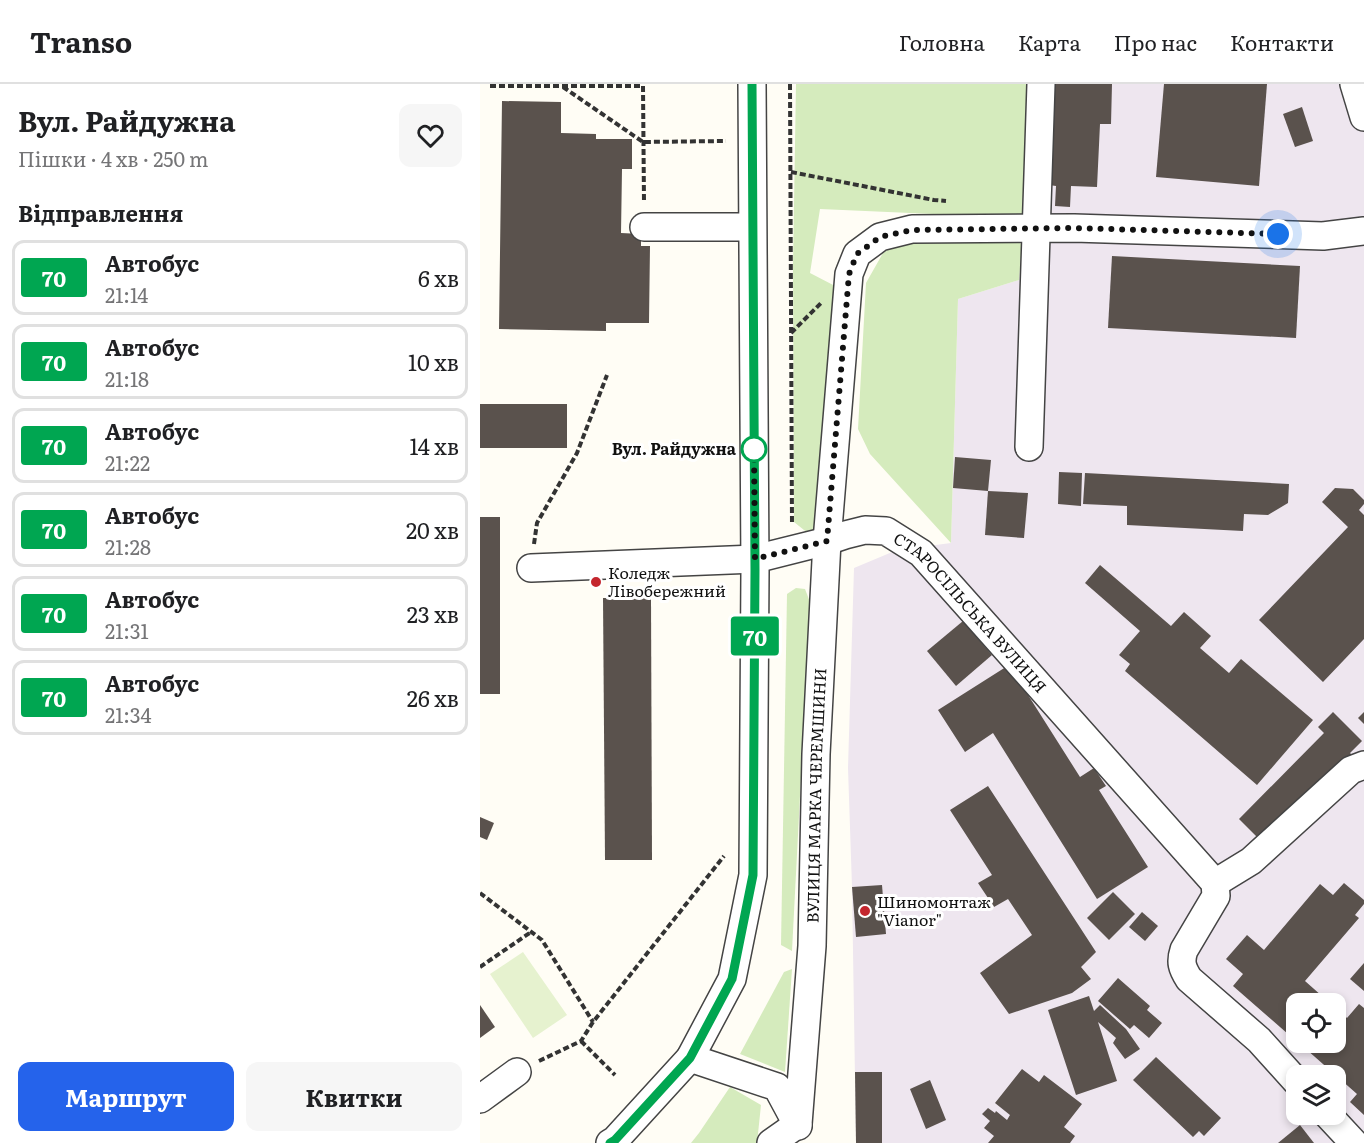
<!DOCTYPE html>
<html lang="uk">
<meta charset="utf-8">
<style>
:root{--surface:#fff;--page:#f6f6f6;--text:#202124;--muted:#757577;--line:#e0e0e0;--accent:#2563eb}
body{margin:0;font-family:Literata,serif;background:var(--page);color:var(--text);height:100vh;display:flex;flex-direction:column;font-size:22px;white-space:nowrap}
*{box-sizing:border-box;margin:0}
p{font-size:20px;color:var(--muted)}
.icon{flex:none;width:33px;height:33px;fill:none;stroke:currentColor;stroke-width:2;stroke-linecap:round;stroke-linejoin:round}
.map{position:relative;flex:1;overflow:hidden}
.drawer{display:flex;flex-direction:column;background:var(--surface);width:480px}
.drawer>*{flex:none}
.badge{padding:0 12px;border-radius:4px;font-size:21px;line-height:39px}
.fabs{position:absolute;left:806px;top:909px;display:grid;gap:12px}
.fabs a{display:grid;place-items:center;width:60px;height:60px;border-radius:12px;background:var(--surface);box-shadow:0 3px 9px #0003;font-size:30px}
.you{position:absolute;width:30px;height:30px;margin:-15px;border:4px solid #fff;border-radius:50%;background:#1a73e8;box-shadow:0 0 0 9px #1a73e833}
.map>.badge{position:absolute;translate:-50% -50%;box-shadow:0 0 0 3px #fff}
h2{padding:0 18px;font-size:22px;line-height:54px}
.round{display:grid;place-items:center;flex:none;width:63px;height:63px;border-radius:12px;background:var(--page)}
.summary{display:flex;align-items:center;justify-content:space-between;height:102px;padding:0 18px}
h1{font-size:28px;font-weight:700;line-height:45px}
.button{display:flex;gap:12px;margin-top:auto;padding:12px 18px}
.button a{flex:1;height:69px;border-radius:12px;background:var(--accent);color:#fff;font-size:24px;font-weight:700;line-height:69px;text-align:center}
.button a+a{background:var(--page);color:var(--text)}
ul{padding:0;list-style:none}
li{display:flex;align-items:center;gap:18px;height:75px;margin:0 12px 9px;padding:0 6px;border:3px solid var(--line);border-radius:12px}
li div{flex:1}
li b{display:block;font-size:22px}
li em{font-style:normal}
li .badge{min-width:66px;font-weight:700;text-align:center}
header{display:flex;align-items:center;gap:36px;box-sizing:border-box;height:84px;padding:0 30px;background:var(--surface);border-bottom:2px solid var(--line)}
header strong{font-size:28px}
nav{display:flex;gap:33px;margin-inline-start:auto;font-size:21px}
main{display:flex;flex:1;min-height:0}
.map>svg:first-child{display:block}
.industrial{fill:#eee6ef;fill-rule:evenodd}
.green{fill:#d5ebbd}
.pitch{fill:#e6f2cf}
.building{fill:#5a524d}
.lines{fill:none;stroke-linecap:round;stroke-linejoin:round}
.minor-casing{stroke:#444;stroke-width:30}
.path{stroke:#333;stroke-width:4;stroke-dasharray:6 3;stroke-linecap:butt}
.minor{stroke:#fff;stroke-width:27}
.line-casing{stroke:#fff;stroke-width:14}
.line{stroke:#00a651;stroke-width:9}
.walk{stroke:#111;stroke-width:6;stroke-dasharray:0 10.8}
.stop-dot{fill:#fff;stroke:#00a651;stroke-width:3}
.poi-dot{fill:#c4262e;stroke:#fff;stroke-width:2}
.labels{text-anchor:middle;stroke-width:6;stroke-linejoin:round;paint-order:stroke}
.stop-label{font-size:16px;font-weight:bold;fill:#111;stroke:#fff;text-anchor:end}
.poi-label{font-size:16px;fill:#111;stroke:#fff;text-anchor:start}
.street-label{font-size:16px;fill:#111;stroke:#fff}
</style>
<header>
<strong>Transo</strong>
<nav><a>Головна</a><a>Карта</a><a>Про нас</a><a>Контакти</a></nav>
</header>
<main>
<section class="drawer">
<div class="summary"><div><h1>Вул. Райдужна</h1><p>Пішки · 4 хв · 250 m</p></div><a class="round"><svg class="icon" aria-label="heart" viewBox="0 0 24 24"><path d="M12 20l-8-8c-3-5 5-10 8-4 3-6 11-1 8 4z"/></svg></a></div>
<h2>Відправлення</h2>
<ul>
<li><span class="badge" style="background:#00a651;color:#fff">70</span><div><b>Автобус</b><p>21:14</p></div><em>6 хв</em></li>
<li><span class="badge" style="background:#00a651;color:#fff">70</span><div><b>Автобус</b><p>21:18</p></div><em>10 хв</em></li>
<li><span class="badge" style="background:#00a651;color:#fff">70</span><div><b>Автобус</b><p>21:22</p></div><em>14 хв</em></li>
<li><span class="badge" style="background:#00a651;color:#fff">70</span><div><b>Автобус</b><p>21:28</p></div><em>20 хв</em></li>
<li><span class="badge" style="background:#00a651;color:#fff">70</span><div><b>Автобус</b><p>21:31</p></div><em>23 хв</em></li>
<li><span class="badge" style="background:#00a651;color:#fff">70</span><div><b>Автобус</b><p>21:34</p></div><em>26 хв</em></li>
</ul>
<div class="button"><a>Маршрут</a><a>Квитки</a></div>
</section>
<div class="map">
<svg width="884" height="1059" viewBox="0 0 884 1059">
<rect width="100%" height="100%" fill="#fffdf5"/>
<path class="industrial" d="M 556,0 L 884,0 L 884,1059 L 376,1059 L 372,803 L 368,684 L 374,484 L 417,466 L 471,459 L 478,215 L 539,196 ZM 816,920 L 855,920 L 855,958 L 816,958 ZM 816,992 L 855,992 L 855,1030 L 816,1030 Z"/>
<g class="green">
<path d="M 316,0 L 549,0 L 544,134 L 340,125 L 330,189 L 357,203 L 341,441 L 329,450 L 314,438 L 313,182 Z"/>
<path d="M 534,154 L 542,161 L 539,196 L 478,215 L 471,459 L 390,370 L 378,345 L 386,199 L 403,169 L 424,155 Z"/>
<path d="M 316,504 L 325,505 L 330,518 L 312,867 L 301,861 L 307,510 Z"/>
<path d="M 312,885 L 305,988 L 260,970 L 304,888 Z"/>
<path d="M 250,1003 L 281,1021 L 277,1059 L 211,1059 L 219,1049 Z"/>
</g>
<path class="pitch" d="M 43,868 L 87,931 L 53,954 L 10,890 Z"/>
<g class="building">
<path d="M 572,0 L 632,0 L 631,40 L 620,40 L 617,103 L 591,102 L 590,123 L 575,122 L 576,102 L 569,101 Z"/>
<path d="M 684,0 L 787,0 L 779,102 L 676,93 Z"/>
<path d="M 22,17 L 81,18 L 81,49 L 116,50 L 116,55 L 152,55 L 152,85 L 142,85 L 141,149 L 161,150 L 161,162 L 170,162 L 169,239 L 126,239 L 126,247 L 19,245 Z"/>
<path d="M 822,23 L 833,57 L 815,63 L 803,30 Z"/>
<path d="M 632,172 L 820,182 L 816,254 L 628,244 Z"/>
<rect x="0" y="320" width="87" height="44"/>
<path d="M 475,373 L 511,376 L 508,407 L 473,404 Z"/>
<path d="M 579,388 L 602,389 L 601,422 L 578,420 Z"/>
<path d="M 605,389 L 809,400 L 808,419 L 788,431 L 764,430 L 763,447 L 647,441 L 647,422 L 603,420 Z"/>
<path d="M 855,404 L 873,405 L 884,416 L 884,420 L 879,426 L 884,431 L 884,555 L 843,598 L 779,536 L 868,443 L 842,418 Z"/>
<path d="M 508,407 L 548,409 L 544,454 L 505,451 Z"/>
<rect x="0" y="433" width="20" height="177"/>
<path d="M 620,481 L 691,542 L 704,528 L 731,552 L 720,564 L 749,589 L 761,575 L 833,636 L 777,701 L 645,587 L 650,580 L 639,571 L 660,547 L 605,499 Z"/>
<path d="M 123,514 L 171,514 L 172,776 L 125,776 Z"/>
<path d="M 483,537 L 512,571 L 476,602 L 447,567 Z"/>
<path d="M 529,581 L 600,693 L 614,684 L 626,702 L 619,706 L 668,783 L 617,815 L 513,649 L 485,668 L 458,626 Z"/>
<path d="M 853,628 L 882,657 L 870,669 L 874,673 L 781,757 L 759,735 L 844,649 L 838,643 Z"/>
<path d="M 884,628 L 884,640 L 878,634 Z"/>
<path d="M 508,702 L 616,868 L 601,883 L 611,895 L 592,909 L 529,930 L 500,889 L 552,851 L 528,815 L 514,823 L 498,799 L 512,791 L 470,726 Z"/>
<path d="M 0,733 L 14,739 L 7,756 L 0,753 Z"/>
<path d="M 864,799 L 884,816 L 884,820 L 875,831 L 879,834 L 825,897 L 851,920 L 816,920 L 816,957 L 753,902 L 763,890 L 746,875 L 767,851 L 784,866 L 840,800 L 853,811 Z"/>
<path d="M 402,801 L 406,850 L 376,853 L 372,803 Z"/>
<path d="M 633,808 L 655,830 L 629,856 L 607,834 Z"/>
<path d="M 662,828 L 678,842 L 665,857 L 649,843 Z"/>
<path d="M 884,879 L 884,907 L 870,895 Z"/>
<path d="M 638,894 L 670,922 L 667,926 L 682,939 L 669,954 L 654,941 L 650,945 L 618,917 Z"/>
<path d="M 609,912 L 614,927 L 620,921 L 646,945 L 660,965 L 645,975 L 633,959 L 636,954 L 618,938 L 637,997 L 596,1011 L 568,926 Z"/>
<path d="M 879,920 L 884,924 L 884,1031 L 870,1018 L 877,1010 L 818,958 L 855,958 L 855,923 L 867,934 Z"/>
<path d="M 0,921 L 15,943 L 0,954 Z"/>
<path d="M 676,973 L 741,1034 L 724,1052 L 719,1047 L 713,1053 L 653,996 Z"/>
<path d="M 542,985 L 559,998 L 564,991 L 602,1020 L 584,1043 L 595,1052 L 590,1059 L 508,1059 L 514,1052 L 504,1044 L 510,1037 L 502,1030 L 508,1024 L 515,1029 L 516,1027 L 527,1036 L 530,1031 L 515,1019 Z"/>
<path d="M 375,988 L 402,988 L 402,1059 L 376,1059 Z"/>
<path d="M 450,996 L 466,1036 L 446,1045 L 430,1005 Z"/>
<path d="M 820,1041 L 834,1059 L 798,1059 Z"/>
</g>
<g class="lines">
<g class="minor-casing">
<g id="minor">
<path d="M 874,0 L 884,33"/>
<path d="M 164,143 L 272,143"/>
<path d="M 549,363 L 561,0"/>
<path id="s1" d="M 51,484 L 275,475 L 347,457 L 365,451 L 385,446 L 406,447 L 441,469 L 735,799 L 736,812 L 704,866 C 700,878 702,884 709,895 L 779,956 L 816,997"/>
<path d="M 735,799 L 771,777 L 871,686 L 884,681"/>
<path d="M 210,974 L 297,1003 L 318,1042"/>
<path d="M 0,1015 L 37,988"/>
<path d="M 847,1030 L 874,1059"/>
<path d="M 130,1059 L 135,1056 L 210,974 L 252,895 L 273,791 L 275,486 L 272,0"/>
<path id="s2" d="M 291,1059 L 318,1040 L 332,862 L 336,670 L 347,457 L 369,190 L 377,170 L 400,153 L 432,145 L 594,144 L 843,152 L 884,147"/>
</g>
</g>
<g class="path">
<path d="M 310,0 L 312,441"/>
<path d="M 10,2 L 163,2 L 164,119"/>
<path d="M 83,3 L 163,58 L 246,57"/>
<path d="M 311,88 L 454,116 L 466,117"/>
<path d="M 311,249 L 342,218"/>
<path d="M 54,460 L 57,439 L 97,369 L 127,291"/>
<path d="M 0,809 L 62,856 L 113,938"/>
<path d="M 0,883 L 51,848"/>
<path d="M 101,957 L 135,991"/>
<path d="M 59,977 L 101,957 L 113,938 L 244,772"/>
</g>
<use href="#minor" class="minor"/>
</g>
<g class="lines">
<g class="line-casing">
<path id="line" d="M 130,1059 L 135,1056 L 210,974 L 252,895 L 273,791 L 275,486 L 272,0"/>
</g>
<use href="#line" class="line"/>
<path class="walk" d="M 274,365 L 275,475 L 347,457 L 369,190 L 377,170 L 400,153 L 432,146 L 594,144 L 798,150"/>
</g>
<circle class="stop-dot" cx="274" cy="365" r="12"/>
<g class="poi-dot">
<circle cx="116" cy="498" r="6"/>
<circle cx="385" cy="827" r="6"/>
</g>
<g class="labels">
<g class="stop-label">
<text x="256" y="371">Вул. Райдужна</text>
</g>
<g class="poi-label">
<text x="128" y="495">Коледж<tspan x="128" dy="18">Лівобережний</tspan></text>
<text x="397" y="824">Шиномонтаж<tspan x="397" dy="18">"Vianor"</tspan></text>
</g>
<g class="street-label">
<text dy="6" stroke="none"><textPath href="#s1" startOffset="477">СТАРОСІЛЬСЬКА ВУЛИЦЯ</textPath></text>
<text dy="6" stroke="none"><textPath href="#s2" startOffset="362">ВУЛИЦЯ МАРКА ЧЕРЕМШИНИ</textPath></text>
</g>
</g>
</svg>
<div class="fabs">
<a><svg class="icon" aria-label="locate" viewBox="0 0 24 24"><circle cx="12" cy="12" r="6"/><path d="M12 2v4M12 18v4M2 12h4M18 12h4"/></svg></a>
<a><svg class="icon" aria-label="layers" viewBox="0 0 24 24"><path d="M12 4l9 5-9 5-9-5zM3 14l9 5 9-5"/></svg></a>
</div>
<div class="you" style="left:798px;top:150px"></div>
<b class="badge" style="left:275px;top:552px;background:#00a651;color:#fff">70</b>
</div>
</main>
